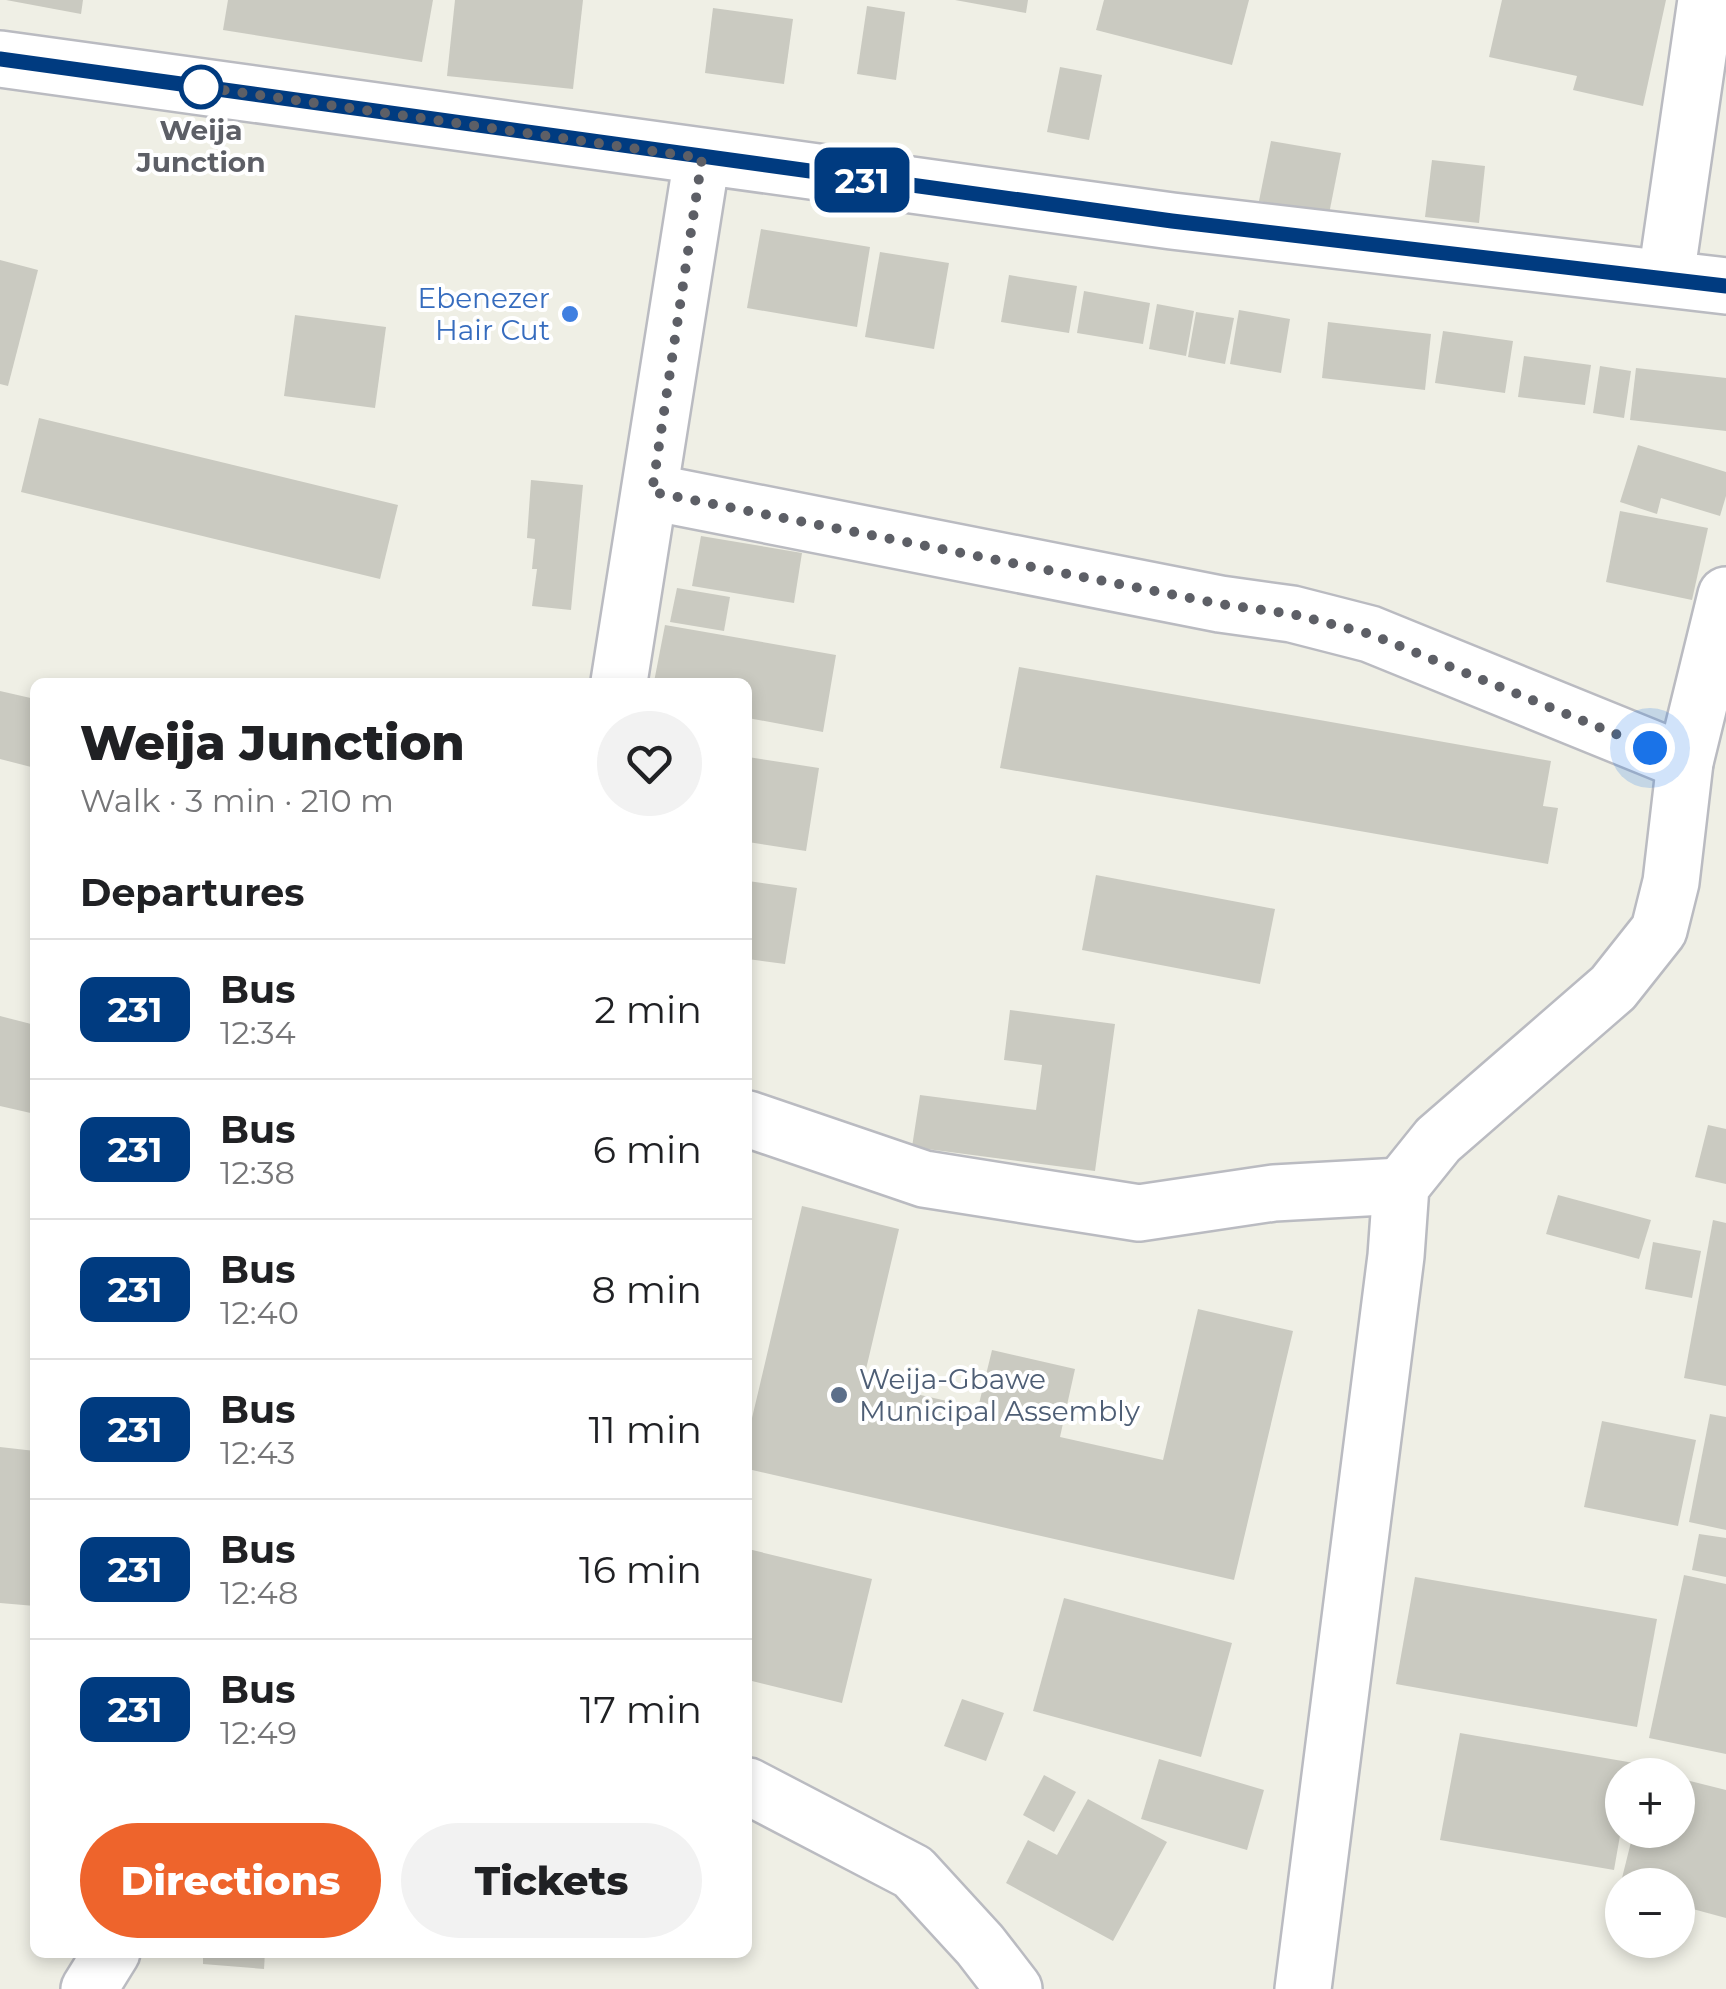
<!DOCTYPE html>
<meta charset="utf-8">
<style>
:root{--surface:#fff;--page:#f2f2f2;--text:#202124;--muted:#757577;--line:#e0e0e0;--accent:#ee642c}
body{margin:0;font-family:Montserrat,sans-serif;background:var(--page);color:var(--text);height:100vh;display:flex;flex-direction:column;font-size:38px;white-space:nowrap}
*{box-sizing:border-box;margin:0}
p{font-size:32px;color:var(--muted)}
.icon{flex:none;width:55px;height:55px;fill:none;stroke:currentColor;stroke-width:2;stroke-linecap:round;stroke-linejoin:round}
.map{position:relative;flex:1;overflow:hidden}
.sheet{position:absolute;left:30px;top:678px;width:722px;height:1280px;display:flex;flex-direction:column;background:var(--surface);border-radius:15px;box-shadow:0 5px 15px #0003}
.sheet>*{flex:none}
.badge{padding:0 20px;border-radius:15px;font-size:35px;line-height:65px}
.buttons{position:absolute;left:1605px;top:1758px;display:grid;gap:20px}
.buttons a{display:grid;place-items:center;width:90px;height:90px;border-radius:50%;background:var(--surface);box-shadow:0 5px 15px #0003;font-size:50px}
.you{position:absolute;width:50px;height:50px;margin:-25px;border:8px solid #fff;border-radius:50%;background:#1a73e8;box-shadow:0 0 0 15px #1a73e833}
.map>.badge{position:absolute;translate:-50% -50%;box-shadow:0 0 0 5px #fff}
h2{padding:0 50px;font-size:38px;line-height:90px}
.round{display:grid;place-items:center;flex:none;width:105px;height:105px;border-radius:52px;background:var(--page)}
.headline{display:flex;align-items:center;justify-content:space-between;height:170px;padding:0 50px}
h1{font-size:48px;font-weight:800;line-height:75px}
.cta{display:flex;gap:20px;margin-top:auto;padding:20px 50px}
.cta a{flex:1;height:115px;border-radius:60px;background:var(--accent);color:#fff;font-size:40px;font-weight:800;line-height:115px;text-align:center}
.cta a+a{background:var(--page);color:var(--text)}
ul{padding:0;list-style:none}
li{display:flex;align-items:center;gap:30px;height:140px;padding:0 50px;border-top:2px solid var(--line)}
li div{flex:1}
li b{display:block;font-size:38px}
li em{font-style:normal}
li .badge{min-width:110px;font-weight:700;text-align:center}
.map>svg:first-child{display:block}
.building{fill:#cacac1}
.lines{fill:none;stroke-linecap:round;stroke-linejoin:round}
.minor-casing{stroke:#babbc1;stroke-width:60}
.minor{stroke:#fff;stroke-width:55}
.line-casing{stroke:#fff;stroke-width:22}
.line{stroke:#003b80;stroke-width:15}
.walk{stroke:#5d5f66;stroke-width:10;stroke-dasharray:0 18}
.stop-dot{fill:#fff;stroke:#003b80;stroke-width:5}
.shop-dot{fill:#3f7fe0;stroke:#fff;stroke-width:4}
.service-dot{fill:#5c6f8a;stroke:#fff;stroke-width:4}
.labels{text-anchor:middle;stroke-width:8;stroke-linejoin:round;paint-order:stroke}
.stop-label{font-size:28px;font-weight:bold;fill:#5d5f66;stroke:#fff}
.shop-label{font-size:28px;fill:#366cbe;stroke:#fff;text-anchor:end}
.service-label{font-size:28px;fill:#4e5e75;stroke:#fff;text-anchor:start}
</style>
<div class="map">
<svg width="1726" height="1989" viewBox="0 0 1726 1989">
<rect width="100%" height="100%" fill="#efefe5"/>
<g class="building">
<path d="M 6,0 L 83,0 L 81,14 Z"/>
<path d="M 228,0 L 433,0 L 422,62 L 223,30 Z"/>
<path d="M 455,0 L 583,0 L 573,89 L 447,76 Z"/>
<path d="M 955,0 L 1028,0 L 1026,13 Z"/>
<path d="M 1104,0 L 1249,0 L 1232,65 L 1096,30 Z"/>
<path d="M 1502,0 L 1666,0 L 1643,106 L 1573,90 L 1577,76 L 1489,57 Z"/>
<path d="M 867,6 L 905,12 L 896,80 L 857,74 Z"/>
<path d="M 713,8 L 793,19 L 784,84 L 705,73 Z"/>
<path d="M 1060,67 L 1102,75 L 1089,140 L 1047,132 Z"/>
<path d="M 1271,141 L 1341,153 L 1329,214 L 1259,201 Z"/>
<path d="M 1432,160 L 1485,166 L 1479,223 L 1425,217 Z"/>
<path d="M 761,229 L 870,247 L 857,327 L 747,308 Z"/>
<path d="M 880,252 L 949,263 L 934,349 L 865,337 Z"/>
<path d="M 0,260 L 38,270 L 8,386 L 0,384 Z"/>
<path d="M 1009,275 L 1077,286 L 1069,333 L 1001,322 Z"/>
<path d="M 1084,291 L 1150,303 L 1143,344 L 1077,333 Z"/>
<path d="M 1157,304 L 1194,311 L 1186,356 L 1149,349 Z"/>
<path d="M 1239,310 L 1290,319 L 1281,373 L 1230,364 Z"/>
<path d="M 1196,312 L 1234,318 L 1225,364 L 1188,357 Z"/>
<path d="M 295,315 L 386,327 L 375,408 L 284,396 Z"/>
<path d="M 1328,322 L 1431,334 L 1425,390 L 1322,378 Z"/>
<path d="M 1443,331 L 1513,341 L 1505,393 L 1435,383 Z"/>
<path d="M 1524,356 L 1591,365 L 1585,405 L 1518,397 Z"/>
<path d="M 1600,366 L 1631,371 L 1624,418 L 1593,413 Z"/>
<path d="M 1636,368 L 1726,378 L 1726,431 L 1630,420 Z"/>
<path d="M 39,418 L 398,505 L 380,579 L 21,492 Z"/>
<path d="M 1638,445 L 1726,472 L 1726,496 L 1720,516 L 1661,498 L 1657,514 L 1620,502 Z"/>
<path d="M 531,480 L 583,485 L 571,610 L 532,606 L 537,569 L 532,569 L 535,539 L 527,538 Z"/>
<path d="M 1620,511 L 1708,528 L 1692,600 L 1606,582 Z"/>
<path d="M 701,536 L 802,553 L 794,603 L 692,586 Z"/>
<path d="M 677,588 L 730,597 L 724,631 L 670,622 Z"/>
<path d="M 665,625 L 836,655 L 823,732 L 748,718 L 748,682 L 654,682 Z"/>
<path d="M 1019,667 L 1551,761 L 1543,806 L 1558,808 L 1548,864 L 1000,768 Z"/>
<path d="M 0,691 L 35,699 L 35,768 L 0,759 Z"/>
<path d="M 748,757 L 819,768 L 806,851 L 748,842 Z"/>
<path d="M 1096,875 L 1275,909 L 1260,984 L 1082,950 Z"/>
<path d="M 748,881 L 797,888 L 785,964 L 748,959 Z"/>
<path d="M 1010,1010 L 1115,1024 L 1095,1171 L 912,1147 L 920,1095 L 1036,1110 L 1042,1065 L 1004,1060 Z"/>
<path d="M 0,1016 L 35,1025 L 35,1114 L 0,1106 Z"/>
<path d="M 1708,1125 L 1726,1129 L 1726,1184 L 1695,1177 Z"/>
<path d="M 1558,1195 L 1651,1220 L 1639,1259 L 1546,1234 Z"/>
<path d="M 802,1206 L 899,1229 L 863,1382 L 978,1408 L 992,1350 L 1075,1369 L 1060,1437 L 1163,1460 L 1198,1309 L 1293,1331 L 1234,1580 L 748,1469 L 748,1435 Z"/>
<path d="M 1713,1220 L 1726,1223 L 1726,1386 L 1684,1378 Z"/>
<path d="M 1653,1242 L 1701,1251 L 1692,1298 L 1645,1289 Z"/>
<path d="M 1710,1414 L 1726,1417 L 1726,1530 L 1689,1522 Z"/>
<path d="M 1602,1421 L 1696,1440 L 1678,1526 L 1584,1507 Z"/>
<path d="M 0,1447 L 35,1451 L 35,1606 L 0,1603 Z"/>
<path d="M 1699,1534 L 1726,1538 L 1726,1577 L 1692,1570 Z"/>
<path d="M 748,1549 L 872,1579 L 842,1703 L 748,1680 Z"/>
<path d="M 1684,1575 L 1726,1584 L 1726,1754 L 1649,1738 Z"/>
<path d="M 1415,1577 L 1657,1619 L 1637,1727 L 1396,1684 Z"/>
<path d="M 1064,1598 L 1232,1643 L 1201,1757 L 1033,1711 Z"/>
<path d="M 962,1699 L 1004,1713 L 986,1761 L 944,1746 Z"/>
<path d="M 1460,1733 L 1634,1763 L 1631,1775 L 1622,1775 L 1622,1824 L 1614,1870 L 1440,1840 Z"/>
<path d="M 1159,1759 L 1264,1790 L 1247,1850 L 1141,1819 Z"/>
<path d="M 1044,1775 L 1076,1792 L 1054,1832 L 1023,1815 Z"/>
<path d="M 1678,1778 L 1726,1790 L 1726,1918 L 1678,1905 L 1678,1885 L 1622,1885 L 1622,1891 L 1619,1890 L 1634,1830 L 1678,1830 Z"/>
<path d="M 1088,1799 L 1167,1842 L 1113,1941 L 1006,1883 L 1028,1840 L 1057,1855 Z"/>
<path d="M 203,1952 L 265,1952 L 264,1969 L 203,1964 Z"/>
</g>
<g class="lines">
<g class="minor-casing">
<g id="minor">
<path d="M 0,59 L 1172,221 L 1726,286"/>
<path d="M 1666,277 L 1706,0"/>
<path d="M 651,492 L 1220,604 L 1292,614 L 1370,634 L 1685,762"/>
<path d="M 619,682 L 702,158"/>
<path d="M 748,1119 L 924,1179 L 1139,1213 L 1274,1193 L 1401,1186"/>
<path d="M 748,1786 L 913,1872 L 980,1945 L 1014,1989"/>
<path d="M 89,1989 L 112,1952"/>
<path d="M 1303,1989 L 1396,1256 L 1401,1186 L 1438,1140 L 1613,988 L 1659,930 L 1671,882 L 1685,762 L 1726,595"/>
</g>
</g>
<use href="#minor" class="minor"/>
</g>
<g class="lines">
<g class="line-casing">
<path id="line" d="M 0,59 L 1172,221 L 1726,286"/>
</g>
<use href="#line" class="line"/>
<path class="walk" d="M 201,87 L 195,86 L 702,158 L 652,492 L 1220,604 L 1292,614 L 1370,634 L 1650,748"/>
</g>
<circle class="stop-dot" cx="201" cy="87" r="20"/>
<circle class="shop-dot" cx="570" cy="314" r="10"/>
<circle class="service-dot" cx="839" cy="1395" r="10"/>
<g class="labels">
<g class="stop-label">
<text x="201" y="140">Weija<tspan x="201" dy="32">Junction</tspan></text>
</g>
<g class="shop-label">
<text x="550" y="308">Ebenezer<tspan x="550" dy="32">Hair Cut</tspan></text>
</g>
<g class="service-label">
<text x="859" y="1389">Weija-Gbawe<tspan x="859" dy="32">Municipal Assembly</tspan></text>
</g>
</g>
</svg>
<div class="buttons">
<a>+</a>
<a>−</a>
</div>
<div class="you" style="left:1650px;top:748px"></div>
<b class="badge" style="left:862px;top:180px;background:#003b80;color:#fff">231</b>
<section class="sheet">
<div class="headline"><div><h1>Weija Junction</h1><p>Walk · 3 min · 210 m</p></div><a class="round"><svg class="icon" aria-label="heart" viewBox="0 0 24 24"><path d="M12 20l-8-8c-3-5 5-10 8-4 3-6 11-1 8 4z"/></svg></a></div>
<h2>Departures</h2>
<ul>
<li><span class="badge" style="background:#003b80;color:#fff">231</span><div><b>Bus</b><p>12:34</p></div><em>2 min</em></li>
<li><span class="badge" style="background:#003b80;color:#fff">231</span><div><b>Bus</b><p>12:38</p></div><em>6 min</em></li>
<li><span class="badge" style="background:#003b80;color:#fff">231</span><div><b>Bus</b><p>12:40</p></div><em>8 min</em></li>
<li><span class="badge" style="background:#003b80;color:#fff">231</span><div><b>Bus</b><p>12:43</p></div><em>11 min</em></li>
<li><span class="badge" style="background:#003b80;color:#fff">231</span><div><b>Bus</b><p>12:48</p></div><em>16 min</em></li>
<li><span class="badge" style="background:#003b80;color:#fff">231</span><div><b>Bus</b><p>12:49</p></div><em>17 min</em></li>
</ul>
<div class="cta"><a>Directions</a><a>Tickets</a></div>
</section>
</div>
